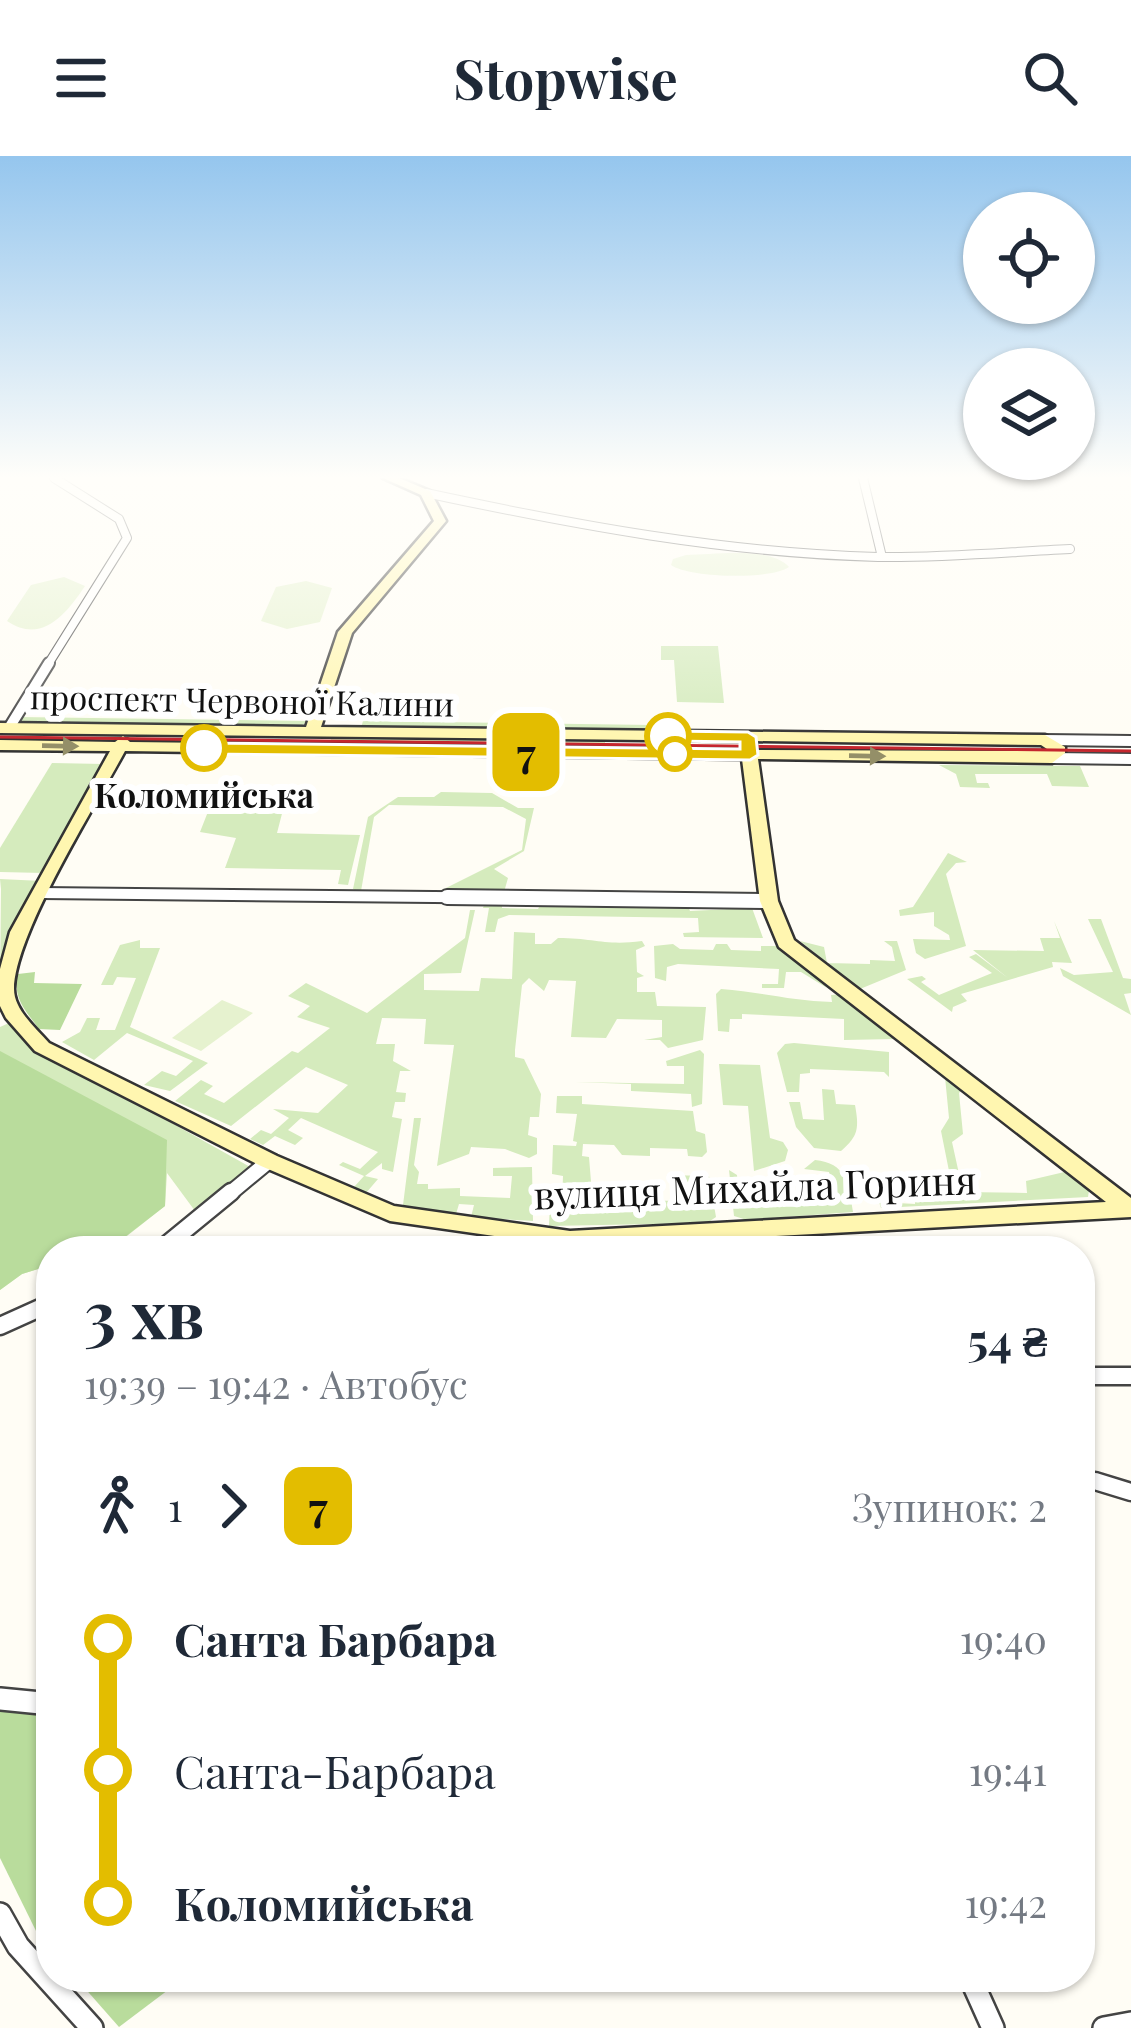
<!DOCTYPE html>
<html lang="uk">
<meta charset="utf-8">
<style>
:root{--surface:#fff;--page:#f2f2f3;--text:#1f2937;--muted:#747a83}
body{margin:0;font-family:"Playfair Display",serif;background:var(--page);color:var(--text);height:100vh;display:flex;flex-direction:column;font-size:45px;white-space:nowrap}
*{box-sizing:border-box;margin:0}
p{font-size:39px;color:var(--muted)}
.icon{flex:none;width:66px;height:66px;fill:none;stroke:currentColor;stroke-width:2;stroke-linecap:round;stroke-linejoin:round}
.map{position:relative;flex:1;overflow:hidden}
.panel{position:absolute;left:36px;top:1080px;width:1059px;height:756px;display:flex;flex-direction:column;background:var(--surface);border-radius:48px;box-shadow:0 3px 9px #0004}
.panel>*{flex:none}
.badge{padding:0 24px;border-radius:18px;font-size:42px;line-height:78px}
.buttons{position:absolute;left:963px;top:36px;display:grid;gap:24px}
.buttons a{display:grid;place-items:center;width:132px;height:132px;border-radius:50%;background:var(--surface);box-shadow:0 3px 9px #0004;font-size:60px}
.map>.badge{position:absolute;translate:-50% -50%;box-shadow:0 0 0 6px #fff}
.legs{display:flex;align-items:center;gap:18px;height:132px;padding:0 48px;font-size:39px}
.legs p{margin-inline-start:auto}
.overview{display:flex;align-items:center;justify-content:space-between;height:204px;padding:0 48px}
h1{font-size:66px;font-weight:700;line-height:90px}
ul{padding:0 48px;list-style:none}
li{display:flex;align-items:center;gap:42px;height:132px;font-size:45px}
li i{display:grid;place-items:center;width:18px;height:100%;margin:0 15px;background:currentColor}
li i::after{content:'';width:30px;height:30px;margin:-15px;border:9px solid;border-radius:50%;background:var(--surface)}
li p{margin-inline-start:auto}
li:first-child i{background:linear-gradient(#0000 50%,currentColor 0)}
li:last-child i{background:linear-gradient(currentColor 50%,#0000 0)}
header{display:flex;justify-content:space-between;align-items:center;height:156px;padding:0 48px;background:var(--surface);font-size:54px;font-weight:700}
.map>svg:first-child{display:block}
.green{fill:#d5ebbd;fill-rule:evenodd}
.forest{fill:#b9dc9c}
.pitch{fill:#e6f2cf}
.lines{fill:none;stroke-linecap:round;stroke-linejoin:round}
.street-far4-casing{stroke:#444;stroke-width:10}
.street-far3-casing{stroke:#444;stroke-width:14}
.street-far2-casing{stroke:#444;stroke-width:18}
.street-far1-casing{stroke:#444;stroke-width:21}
.street-casing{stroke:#444;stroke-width:26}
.secondary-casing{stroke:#333;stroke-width:5}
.street-far4{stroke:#fff;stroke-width:8}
.street-far3{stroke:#fff;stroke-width:10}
.street-far2{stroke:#fff;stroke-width:14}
.street-far1{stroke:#fff;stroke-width:16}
.street{stroke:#fff;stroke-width:21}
.secondary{fill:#fff6b0;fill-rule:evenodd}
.tram{stroke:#c4262e;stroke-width:3}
.oneway{fill:#948f68}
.line-1{fill:#e3bd00;stroke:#fff;stroke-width:3}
.stop-1-dot{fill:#fff;stroke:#e3bd00;stroke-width:6}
.labels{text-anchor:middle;stroke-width:12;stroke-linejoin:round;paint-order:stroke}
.far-street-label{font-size:33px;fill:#111;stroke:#fff}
.far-stop-label{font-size:33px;font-weight:bold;fill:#111;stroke:#fff}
.street-label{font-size:39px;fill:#111;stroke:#fff}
</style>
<header><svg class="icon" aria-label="menu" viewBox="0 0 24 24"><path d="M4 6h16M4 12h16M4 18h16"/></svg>Stopwise<svg class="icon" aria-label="search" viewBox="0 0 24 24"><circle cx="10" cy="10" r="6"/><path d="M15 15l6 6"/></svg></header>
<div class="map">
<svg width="1131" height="1872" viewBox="0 0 1131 1872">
<rect width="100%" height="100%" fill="#fffdf5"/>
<g class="green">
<path d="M 661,490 L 718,490 L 724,547 L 677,546 L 674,504 L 661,504 Z"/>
<path d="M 19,561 L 307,565 L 308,566 L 293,573 L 26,569 Z"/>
<path d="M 363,565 L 653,569 L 653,571 L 649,576 L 361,572 Z"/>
<path d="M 332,579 L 605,583 L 605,594 L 329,591 Z"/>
<path d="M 52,607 L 104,608 L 44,717 L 0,716 L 0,692 Z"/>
<path d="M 939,609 L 1080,610 L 1089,631 L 1052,630 L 1047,618 L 975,618 L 977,627 L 988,627 L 990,632 L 960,631 L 956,618 Z"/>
<path d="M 185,632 L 218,633 L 213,648 L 285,646 L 277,677 L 360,679 L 348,729 L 338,728 L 341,714 L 225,712 L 236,682 L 200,676 L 211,648 Z"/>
<path d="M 441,636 L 492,637 L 518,652 L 534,652 L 524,695 L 494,713 L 508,722 L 504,736 L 359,737 L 353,733 L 368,661 L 398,641 L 434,641 ZM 389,649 L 503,651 L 526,663 L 522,694 L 436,737 L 361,735 L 374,661 Z"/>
<path d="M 948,697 L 967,706 L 956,707 L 946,718 L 966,790 L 925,803 L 916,797 L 913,783 L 950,784 L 949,779 L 934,770 L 934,756 L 900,760 L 899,754 L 913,751 Z"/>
<path d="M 0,723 L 42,725 L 0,834 L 1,733 Z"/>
<path d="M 502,744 L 502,752 L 538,753 L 543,744 L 686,745 L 690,755 L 752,752 L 763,782 L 684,781 L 683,777 L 699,776 L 698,762 L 509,759 L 498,763 L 495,776 L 485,776 L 489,752 L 483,752 L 485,746 Z"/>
<path d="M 470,754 L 475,754 L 461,817 L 424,818 L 424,834 L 479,835 L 481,822 L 512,823 L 514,776 L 535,777 L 535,788 L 551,788 L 558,782 C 595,782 605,790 642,785 L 645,790 L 636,794 L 637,816 L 644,820 L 637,822 L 637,836 L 655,836 L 657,850 L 706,851 L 703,884 L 668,892 L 660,884 L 644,884 L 662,881 L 662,864 L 617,863 L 606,882 L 571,881 L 576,825 L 549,824 L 544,835 L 529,822 L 522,829 L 515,894 L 515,901 L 524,903 L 541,938 L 539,961 L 530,961 L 528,979 L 537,982 L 537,998 L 529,1002 L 505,993 L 471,991 L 469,998 L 437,1010 L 454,889 L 424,888 L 426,863 L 382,862 L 376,888 L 395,888 L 393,905 L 411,915 L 400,915 L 396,936 L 406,937 L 405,946 L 395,946 L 392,961 L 402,963 L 393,1016 L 382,1013 L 382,1007 L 365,1020 L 378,1023 L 366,1037 L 354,1031 L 364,1020 L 339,1009 L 343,1006 L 360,1013 L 378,996 L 301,962 L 288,974 L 303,982 L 295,989 L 275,980 L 263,989 L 250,983 L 261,974 L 271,978 L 289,962 L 273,953 L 318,957 L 348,929 L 306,911 L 231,970 L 175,945 L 201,924 L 213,930 L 204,938 L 224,947 L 292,895 L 298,897 L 330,872 L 297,861 L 310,850 L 288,840 L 306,827 L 367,857 L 465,782 Z"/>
<path d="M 1088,763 L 1101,763 L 1123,822 L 1131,823 L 1131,837 L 1124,838 L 1131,859 L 1063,820 L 1060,812 L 1074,819 L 1113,816 Z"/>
<path d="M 1054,765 L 1072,807 L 1052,806 L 1053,811 L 961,838 L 967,845 L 953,851 L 952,856 L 907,823 L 922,820 L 926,823 L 921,826 L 939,839 L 992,817 L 969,801 L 976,798 L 1008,822 L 973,794 L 1044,795 L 1040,782 L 1060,782 Z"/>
<path d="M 140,784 L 140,792 L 160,792 L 130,871 L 208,907 L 170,935 L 144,929 L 162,915 L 176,920 L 193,905 L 127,877 L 94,904 L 62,886 L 80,876 L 87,862 L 100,862 L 96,874 L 115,874 L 136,822 L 117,821 L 113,829 L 101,829 L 120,789 Z"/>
<path d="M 800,785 L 824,791 L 827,807 L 870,808 L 870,804 L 895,805 L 892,791 L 884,785 L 897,785 L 906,814 L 860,833 Z"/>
<path d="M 673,788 L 680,793 L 713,794 L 716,788 L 727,788 L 731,794 L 761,795 L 761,790 L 782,790 L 827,832 L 801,816 L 786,816 L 784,832 L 762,832 L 762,828 L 778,828 L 779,813 L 678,808 L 667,811 L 666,825 L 655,822 L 654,790 Z"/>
<path d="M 721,833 C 760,836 792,845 832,846 L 831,839 L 845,838 L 896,878 L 895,883 L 844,884 L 844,863 L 742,858 L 742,863 L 730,863 L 729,876 L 718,875 L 716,838 Z"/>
<path d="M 9,867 L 43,895 L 252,1012 L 198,1059 L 167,1017 L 165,1050 L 113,1091 L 51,1095 L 51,1109 L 22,1118 L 0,1134 L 0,871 Z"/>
<path d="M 794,887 L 889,896 L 889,921 L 884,916 L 810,913 L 810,917 L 800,918 L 799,936 L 787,936 L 777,897 L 785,888 Z"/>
<path d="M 700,894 L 704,898 L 702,948 L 692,951 L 691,938 L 631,935 L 631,928 L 575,926 L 684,928 L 684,910 L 667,910 L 666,905 Z"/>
<path d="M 719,908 L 760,909 L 770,982 L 783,986 L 788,994 L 785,1005 L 754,1015 L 748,950 L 723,949 Z"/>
<path d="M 945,921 L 964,930 L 959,937 L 963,978 L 952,986 L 963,1036 L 1027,1037 L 1026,1025 L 1073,1014 L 1090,1028 L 1088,1041 L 881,1052 L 879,1046 L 915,1048 L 915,1038 L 938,1039 L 938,1030 L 952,1030 L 941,975 L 949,962 Z"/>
<path d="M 822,933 L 834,934 L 836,948 L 855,949 C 859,971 859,980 841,995 L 814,992 L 796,971 L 789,946 L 800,946 L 803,963 L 824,964 Z"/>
<path d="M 557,940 L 582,940 L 582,948 L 693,955 L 696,975 L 705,978 L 707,996 L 702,1001 L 688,1000 L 687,993 L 650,992 L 650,1000 L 622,999 L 614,989 L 583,988 L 582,1000 L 589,1001 L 592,1038 L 604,1039 L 605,1044 L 687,1045 L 687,1024 L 666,1019 L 709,1020 L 716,1061 L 707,1067 L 549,1070 L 550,1046 L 562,1044 L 563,1020 L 552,1018 L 553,989 L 576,990 L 577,986 L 573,985 L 577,958 L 556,957 Z"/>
<path d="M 414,962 L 421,962 L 414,1009 L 419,1016 L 417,1028 L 428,1028 L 428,1033 L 460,1032 L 460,1040 L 510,1042 L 512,1020 L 493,1020 L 493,1012 L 532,1011 L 533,1065 L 471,1061 L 474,1049 L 459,1048 L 456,1058 L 403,1049 Z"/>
<path d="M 815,1004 C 846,1007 849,1027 853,1056 L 747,1064 L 734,1060 L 729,1014 L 737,1019 L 738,1032 L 749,1032 L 750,1037 L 831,1037 L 829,1016 L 804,1013 Z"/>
</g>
<g class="forest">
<path d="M 35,816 L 34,827 L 82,828 L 60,874 L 39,873 C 26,855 12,842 18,818 Z"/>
<path d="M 0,895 L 167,984 L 165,1050 L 112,1091 L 51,1095 L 51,1109 L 22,1118 L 0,1134 Z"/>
<path d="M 0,1553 L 51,1553 L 51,1794 L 38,1779 L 0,1702 Z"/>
<path d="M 75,1821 L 172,1821 L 172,1831 L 119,1871 Z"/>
</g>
<g class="pitch">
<path d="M 686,399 C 714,399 770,390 789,411 C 771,424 689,422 671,409 L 673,403 Z"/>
<path d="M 64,421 L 85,430 C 67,457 42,489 7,465 L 31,429 Z"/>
<path d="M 306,425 L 332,432 L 320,466 L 287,473 L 261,465 L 276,431 Z"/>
<path d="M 222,844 L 253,857 L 201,895 L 172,882 Z"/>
</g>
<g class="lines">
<g class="street-far4-casing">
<g id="street-far4">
<path d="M 863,322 L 882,401"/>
<path d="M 426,337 C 575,369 725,397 878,401 C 942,402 1006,396 1070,393"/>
<path d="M 47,510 L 127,382 L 119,363 L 54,322"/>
</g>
</g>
<g class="street-far3-casing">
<g id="street-far3">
<path d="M 9,572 L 49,507"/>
<path d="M 1045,584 L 1131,585"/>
<path d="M 1052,602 L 1131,603"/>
<path d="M 41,737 L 720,744"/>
</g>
</g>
<g class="street-far2-casing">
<g id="street-far2">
<path d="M 447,741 L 769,745"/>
<path d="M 228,1039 L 269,1005"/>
</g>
</g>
<g class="street-far1-casing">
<g id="street-far1">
<path d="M 159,1095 L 231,1036"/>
<path d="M 0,1170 L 51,1147"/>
<path d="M 1080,1220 L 1131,1220"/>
<path d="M 1080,1326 L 1095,1325 L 1131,1336"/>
</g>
</g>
<g class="street-casing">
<g id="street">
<path d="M 0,1543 L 51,1548"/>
<path d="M 0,1758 L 18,1790 L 92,1872"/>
<path d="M 970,1821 L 993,1872"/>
<path d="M 1104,1872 L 1131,1867"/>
</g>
</g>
<g class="secondary-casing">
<path id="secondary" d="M 383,322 L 399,322 L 430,335 L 446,365 L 352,477 L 321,571 L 1045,579 L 1065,591 L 1065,597 L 1052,607 L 758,603 L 778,745 L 794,784 L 1131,1042 L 1131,1061 L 570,1091 L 390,1065 L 261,1010 L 35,895 L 6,862 L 0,850 L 0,813 L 10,776 L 110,595 L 0,594 L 0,584 L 115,586 L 123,580 L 130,586 L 741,593 L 742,585 L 0,577 L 0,567 L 306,571 L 338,476 L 434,365 L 421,339 ZM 755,585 L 1041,589 L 1050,595 L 757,594 ZM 125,595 L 742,603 L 760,745 L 779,791 L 1106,1046 L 570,1075 L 394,1050 L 277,1000 L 49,887 C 36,872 14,854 14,833 C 15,777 96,649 125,595 Z"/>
</g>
<use href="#street-far4" class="street-far4"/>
<use href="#street-far3" class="street-far3"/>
<use href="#street-far2" class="street-far2"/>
<use href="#street-far1" class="street-far1"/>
<use href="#street" class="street"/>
<use href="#secondary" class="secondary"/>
<path class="tram" d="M 0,581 L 1131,595"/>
</g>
<defs><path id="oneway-solid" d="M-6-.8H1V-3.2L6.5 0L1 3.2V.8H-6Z" transform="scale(3)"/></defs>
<g class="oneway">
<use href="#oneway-solid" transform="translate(60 590) rotate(1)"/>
<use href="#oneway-solid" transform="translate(867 600) rotate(1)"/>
</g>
<linearGradient id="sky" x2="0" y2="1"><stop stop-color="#95c6ee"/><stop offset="0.55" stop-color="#fffefa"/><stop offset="1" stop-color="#fffefa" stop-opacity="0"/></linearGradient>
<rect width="1131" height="584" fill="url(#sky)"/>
<path class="line-1" d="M 748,576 L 756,581 L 758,599 L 750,604 L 204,598 L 195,592 L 204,587 L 740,593 L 740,586 L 668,585 L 659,580 L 668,575 Z"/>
<g class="stop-1-dot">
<circle cx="668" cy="580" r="21"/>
<circle cx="204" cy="592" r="21"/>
<circle cx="675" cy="598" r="15"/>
</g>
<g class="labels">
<g class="far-street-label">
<text transform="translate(242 545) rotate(1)" y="12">проспект Червоної Калини</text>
</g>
<g class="far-stop-label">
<text x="204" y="652">Коломийська</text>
</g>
<g class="street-label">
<text transform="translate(755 1032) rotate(-2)" y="14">вулиця Михайла Гориня</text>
</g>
</g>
</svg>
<div class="buttons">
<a><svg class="icon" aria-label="locate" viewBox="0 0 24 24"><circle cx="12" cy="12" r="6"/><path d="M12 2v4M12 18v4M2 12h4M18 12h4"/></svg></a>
<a><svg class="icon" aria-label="layers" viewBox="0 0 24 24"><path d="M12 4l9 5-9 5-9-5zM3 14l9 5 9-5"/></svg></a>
</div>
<b class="badge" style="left:526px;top:596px;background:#e3bd00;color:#111">7</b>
<section class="panel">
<div class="overview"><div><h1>3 хв</h1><p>19:39 – 19:42 · Автобус</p></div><b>54 ₴</b></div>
<div class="legs"><svg class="icon" aria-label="walk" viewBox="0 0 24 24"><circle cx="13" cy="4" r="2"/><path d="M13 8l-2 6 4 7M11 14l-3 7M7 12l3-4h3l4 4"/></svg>1<svg class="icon" aria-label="forward" viewBox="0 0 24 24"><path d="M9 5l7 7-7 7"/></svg><b class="badge" style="background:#e3bd00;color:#111">7</b><p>Зупинок: 2</p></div>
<ul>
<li><i style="color:#e3bd00"></i><b>Санта Барбара</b><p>19:40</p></li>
<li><i style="color:#e3bd00"></i><span>Санта-Барбара</span><p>19:41</p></li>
<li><i style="color:#e3bd00"></i><b>Коломийська</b><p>19:42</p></li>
</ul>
</section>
</div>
